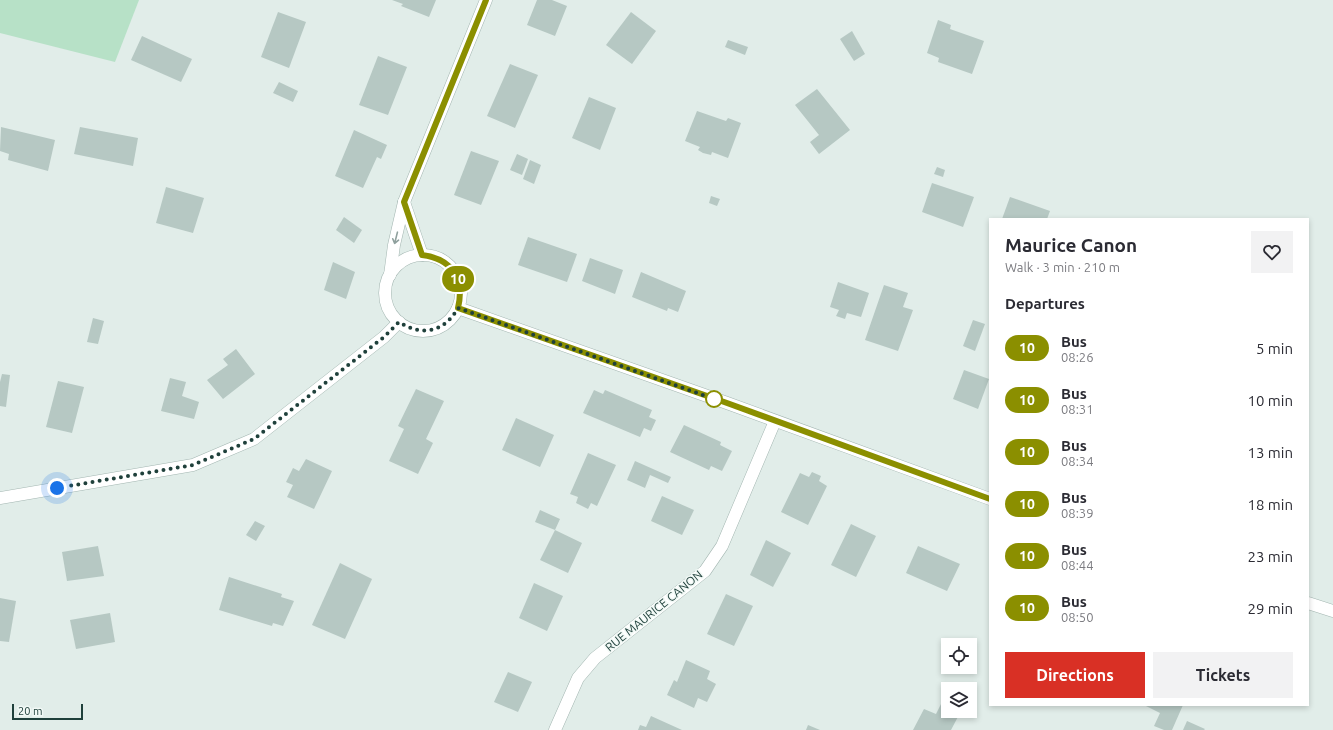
<!DOCTYPE html>
<meta charset="utf-8">
<style>
:root{--surface:#fff;--page:#f2f2f3;--text:#2b2b33;--muted:#7c7c81;--accent:#d93025}
body{margin:0;font-family:Ubuntu,sans-serif;background:var(--page);color:var(--text);height:100vh;display:flex;flex-direction:column;font-size:15px;white-space:nowrap}
*{box-sizing:border-box;margin:0}
p{font-size:13px;color:var(--muted)}
.icon{flex:none;width:22px;height:22px;fill:none;stroke:currentColor;stroke-width:2;stroke-linecap:round;stroke-linejoin:round}
.map{position:relative;flex:1;overflow:hidden}
.side{position:absolute;left:989px;top:218px;width:320px;height:488px;display:flex;flex-direction:column;background:var(--surface);border-radius:0px;box-shadow:0 2px 6px #0003}
.side>*{flex:none}
.badge{padding:0 8px;border-radius:13px;font-size:14px;line-height:26px}
.controls{position:absolute;left:941px;top:638px;display:grid;gap:8px}
.controls a{display:grid;place-items:center;width:36px;height:36px;border-radius:0px;background:var(--surface);box-shadow:0 2px 6px #0003;font-size:20px}
.scale{position:absolute;left:12px;bottom:10px;width:71px;box-sizing:border-box;padding-left:4px;border:2px solid #1f403b;border-top:0;font-size:11px;line-height:14px;white-space:nowrap;color:#1f403b;-webkit-text-stroke:3px #f2f9f6;paint-order:stroke}
.you{position:absolute;width:20px;height:20px;margin:-10px;border:3px solid #fff;border-radius:50%;background:#1a73e8;box-shadow:0 0 0 6px #1a73e833}
.map>.badge{position:absolute;translate:-50% -50%;box-shadow:0 0 0 2px #fff}
h2{padding:0 16px;font-size:15px;line-height:36px}
.round{display:grid;place-items:center;flex:none;width:42px;height:42px;border-radius:0px;background:var(--page)}
.head{display:flex;align-items:center;justify-content:space-between;height:68px;padding:0 16px}
h1{font-size:19px;font-weight:700;line-height:30px}
.primary-button{display:flex;gap:8px;margin-top:auto;padding:8px 16px}
.primary-button a{flex:1;height:46px;border-radius:0px;background:var(--accent);color:#fff;font-size:16px;font-weight:700;line-height:46px;text-align:center}
.primary-button a+a{background:var(--page);color:var(--text)}
ul{padding:0;list-style:none}
li{display:flex;align-items:center;gap:12px;height:52px;padding:0 16px}
li div{flex:1}
li b{display:block;font-size:15px}
li em{font-style:normal}
li .badge{min-width:44px;font-weight:700;text-align:center}
.map>svg:first-child{display:block}
.green{fill:#b7e1c7}
.building{fill:#b6c8c3}
.lines{fill:none;stroke-linecap:round;stroke-linejoin:round}
.minor-casing{stroke:#a3b6b1;stroke-width:13}
.minor{stroke:#fff;stroke-width:12}
.oneway{stroke:#8fa09d}
.line-casing{stroke:#fff;stroke-width:9}
.line{stroke:#8b8f00;stroke-width:6}
.walk{stroke:#1f403b;stroke-width:4;stroke-dasharray:0 7.2}
.stop-dot{fill:#fff;stroke:#8b8f00;stroke-width:2}
.labels{text-anchor:middle;stroke-width:3;stroke-linejoin:round;paint-order:stroke}
.street-label{font-size:12px;fill:#1f403b;stroke:#f2f9f6}
</style>
<div class="map">
<svg width="1333" height="730" viewBox="0 0 1333 730">
<rect width="100%" height="100%" fill="#e1ede9"/>
<path class="green" d="M 0,0 L 139,0 L 115,62 L 0,33 Z"/>
<g class="building">
<path d="M 392,0 L 436,0 L 429,17 L 401,6 L 403,4 Z"/>
<path d="M 537,0 L 552,0 L 567,6 L 555,36 L 527,25 Z"/>
<path d="M 278,12 L 306,22 L 289,68 L 261,57 Z"/>
<path d="M 631,12 L 656,31 L 632,64 L 606,45 Z"/>
<path d="M 938,20 L 951,25 L 950,29 L 984,41 L 972,74 L 938,62 L 939,58 L 927,53 Z"/>
<path d="M 852,31 L 865,54 L 854,61 L 840,39 Z"/>
<path d="M 142,36 L 192,59 L 181,82 L 131,60 Z"/>
<path d="M 728,40 L 748,47 L 745,55 L 725,47 Z"/>
<path d="M 378,56 L 407,67 L 388,115 L 359,105 Z"/>
<path d="M 510,64 L 538,75 L 515,128 L 487,116 Z"/>
<path d="M 279,82 L 298,91 L 293,102 L 273,93 Z"/>
<path d="M 817,89 L 850,130 L 819,154 L 810,142 L 819,135 L 795,105 Z"/>
<path d="M 589,97 L 616,108 L 600,150 L 572,138 Z"/>
<path d="M 697,111 L 726,121 L 728,118 L 741,123 L 728,158 L 712,152 L 711,155 L 703,153 L 698,150 L 700,147 L 685,141 Z"/>
<path d="M 1,127 L 55,140 L 48,171 L 8,160 L 9,154 L 0,151 Z"/>
<path d="M 80,127 L 138,138 L 133,166 L 74,154 Z"/>
<path d="M 354,130 L 387,145 L 381,159 L 377,157 L 363,188 L 335,176 Z"/>
<path d="M 471,151 L 499,161 L 481,205 L 454,195 Z"/>
<path d="M 517,154 L 528,159 L 522,175 L 510,170 Z"/>
<path d="M 530,160 L 541,165 L 534,184 L 523,179 Z"/>
<path d="M 937,167 L 945,170 L 943,177 L 934,174 Z"/>
<path d="M 932,183 L 974,197 L 963,227 L 922,212 Z"/>
<path d="M 166,187 L 204,198 L 193,233 L 156,223 Z"/>
<path d="M 711,196 L 720,199 L 717,206 L 709,203 Z"/>
<path d="M 1010,197 L 1050,211 L 1047,219 L 1002,219 Z"/>
<path d="M 344,217 L 362,230 L 354,243 L 336,230 Z"/>
<path d="M 528,237 L 577,254 L 567,282 L 518,265 Z"/>
<path d="M 590,258 L 623,270 L 615,294 L 582,281 Z"/>
<path d="M 333,262 L 355,272 L 346,299 L 324,290 Z"/>
<path d="M 641,272 L 686,291 L 678,312 L 668,308 L 667,311 L 632,297 Z"/>
<path d="M 838,282 L 869,293 L 861,317 L 847,313 L 845,319 L 836,316 L 839,310 L 830,307 Z"/>
<path d="M 884,285 L 908,293 L 903,307 L 913,310 L 898,351 L 865,340 Z"/>
<path d="M 93,318 L 104,321 L 98,344 L 87,342 Z"/>
<path d="M 973,320 L 985,324 L 975,351 L 963,346 Z"/>
<path d="M 236,349 L 255,374 L 223,399 L 207,380 L 228,365 L 223,359 Z"/>
<path d="M 964,370 L 989,379 L 978,409 L 953,399 Z"/>
<path d="M 2,374 L 10,375 L 6,407 L 0,406 L 0,382 Z"/>
<path d="M 170,378 L 186,382 L 182,396 L 199,402 L 194,419 L 161,411 Z"/>
<path d="M 58,381 L 84,387 L 72,433 L 46,427 Z"/>
<path d="M 416,389 L 444,401 L 426,439 L 433,443 L 418,474 L 389,461 L 404,429 L 398,426 Z"/>
<path d="M 594,390 L 603,394 L 605,390 L 652,410 L 649,417 L 656,420 L 651,431 L 644,428 L 640,437 L 583,413 Z"/>
<path d="M 516,418 L 554,435 L 540,467 L 502,450 Z"/>
<path d="M 684,425 L 721,442 L 720,445 L 732,451 L 722,471 L 711,466 L 709,470 L 670,452 Z"/>
<path d="M 588,453 L 616,465 L 597,506 L 591,503 L 588,509 L 576,503 L 578,497 L 570,494 Z"/>
<path d="M 306,459 L 332,471 L 314,509 L 287,497 L 293,485 L 286,482 L 293,468 L 299,471 Z"/>
<path d="M 635,461 L 671,477 L 668,483 L 650,475 L 645,488 L 627,480 Z"/>
<path d="M 812,472 L 821,476 L 819,481 L 827,486 L 808,525 L 781,512 L 800,473 L 809,477 Z"/>
<path d="M 662,496 L 694,510 L 682,535 L 651,521 Z"/>
<path d="M 540,510 L 560,519 L 555,530 L 582,543 L 568,573 L 540,560 L 555,530 L 535,522 Z"/>
<path d="M 255,521 L 265,526 L 256,541 L 246,535 Z"/>
<path d="M 851,524 L 876,536 L 856,577 L 831,565 Z"/>
<path d="M 766,540 L 791,553 L 773,587 L 750,575 Z"/>
<path d="M 98,546 L 104,576 L 67,581 L 62,552 Z"/>
<path d="M 918,546 L 960,564 L 947,591 L 906,573 Z"/>
<path d="M 340,563 L 372,579 L 345,639 L 312,625 Z"/>
<path d="M 229,577 L 282,594 L 281,597 L 294,601 L 283,626 L 273,623 L 272,626 L 219,610 Z"/>
<path d="M 534,583 L 563,596 L 547,631 L 519,618 Z"/>
<path d="M 726,594 L 753,606 L 734,646 L 707,634 Z"/>
<path d="M 0,598 L 16,601 L 9,642 L 0,641 Z"/>
<path d="M 110,613 L 115,642 L 76,649 L 70,620 Z"/>
<path d="M 686,660 L 710,671 L 707,679 L 716,684 L 707,702 L 698,698 L 694,708 L 667,695 L 674,680 L 677,682 Z"/>
<path d="M 508,672 L 532,682 L 518,712 L 494,702 Z"/>
<path d="M 948,690 L 948,711 L 961,711 L 951,730 L 913,730 L 924,709 L 936,714 Z"/>
<path d="M 1144,705 L 1183,705 L 1172,730 L 1164,730 L 1154,726 L 1160,713 Z"/>
<path d="M 651,716 L 682,730 L 638,730 L 640,725 L 646,727 Z"/>
<path d="M 1187,721 L 1205,729 L 1204,730 L 1183,730 Z"/>
<path d="M 808,725 L 820,730 L 806,730 Z"/>
</g>
<g class="lines">
<g class="minor-casing">
<g id="minor">
<path d="M 404,202 L 422,255"/>
<circle cx="423" cy="293" r="38"/>
<path d="M 390,275 L 394,245 L 404,202 L 486,0"/>
<path d="M 458,308 L 727,403 L 990,499"/>
<path d="M 0,498 L 193,465 L 254,439 L 384,337 L 399,322"/>
<path d="M 1308,603 L 1333,611"/>
<path d="M 555,730 L 578,678 L 595,658 L 705,571 L 722,546 L 775,421"/>
</g>
</g>
<use href="#minor" class="minor"/>
</g>
<defs><path id="oneway-shaft" d="M-6 0H5M1.5-3L5.5 0L1.5 3" fill="none" stroke-width="1.6" stroke-linecap="round" stroke-linejoin="round"/></defs>
<use class="oneway" href="#oneway-shaft" transform="translate(396 238) rotate(104)"/>
<g class="lines">
<g class="line-casing">
<path id="line" d="M 486,0 L 404,202 L 422,255 C 452,259 465,278 458,308 L 727,403 L 990,499"/>
</g>
<use href="#line" class="line"/>
<path class="walk" d="M 57,488 L 193,465 L 254,439 L 384,337 L 399,322 C 423,337 444,332 458,308 L 714,399"/>
</g>
<circle class="stop-dot" cx="714" cy="399" r="8"/>
<g class="labels">
<g class="street-label">
<text transform="translate(654 611) rotate(-39)" y="4">RUE MAURICE CANON</text>
</g>
</g>
</svg>
<div class="controls">
<a><svg class="icon" aria-label="locate" viewBox="0 0 24 24"><circle cx="12" cy="12" r="6"/><path d="M12 2v4M12 18v4M2 12h4M18 12h4"/></svg></a>
<a><svg class="icon" aria-label="layers" viewBox="0 0 24 24"><path d="M12 4l9 5-9 5-9-5zM3 14l9 5 9-5"/></svg></a>
</div>
<div class="scale">20 m</div>
<div class="you" style="left:57px;top:488px"></div>
<b class="badge" style="left:458px;top:279px;background:#8b8f00;color:#fff">10</b>
<section class="side">
<div class="head"><div><h1>Maurice Canon</h1><p>Walk · 3 min · 210 m</p></div><a class="round"><svg class="icon" aria-label="heart" viewBox="0 0 24 24"><path d="M12 20l-8-8c-3-5 5-10 8-4 3-6 11-1 8 4z"/></svg></a></div>
<h2>Departures</h2>
<ul>
<li><span class="badge" style="background:#8b8f00;color:#fff">10</span><div><b>Bus</b><p>08:26</p></div><em>5 min</em></li>
<li><span class="badge" style="background:#8b8f00;color:#fff">10</span><div><b>Bus</b><p>08:31</p></div><em>10 min</em></li>
<li><span class="badge" style="background:#8b8f00;color:#fff">10</span><div><b>Bus</b><p>08:34</p></div><em>13 min</em></li>
<li><span class="badge" style="background:#8b8f00;color:#fff">10</span><div><b>Bus</b><p>08:39</p></div><em>18 min</em></li>
<li><span class="badge" style="background:#8b8f00;color:#fff">10</span><div><b>Bus</b><p>08:44</p></div><em>23 min</em></li>
<li><span class="badge" style="background:#8b8f00;color:#fff">10</span><div><b>Bus</b><p>08:50</p></div><em>29 min</em></li>
</ul>
<div class="primary-button"><a>Directions</a><a>Tickets</a></div>
</section>
</div>
